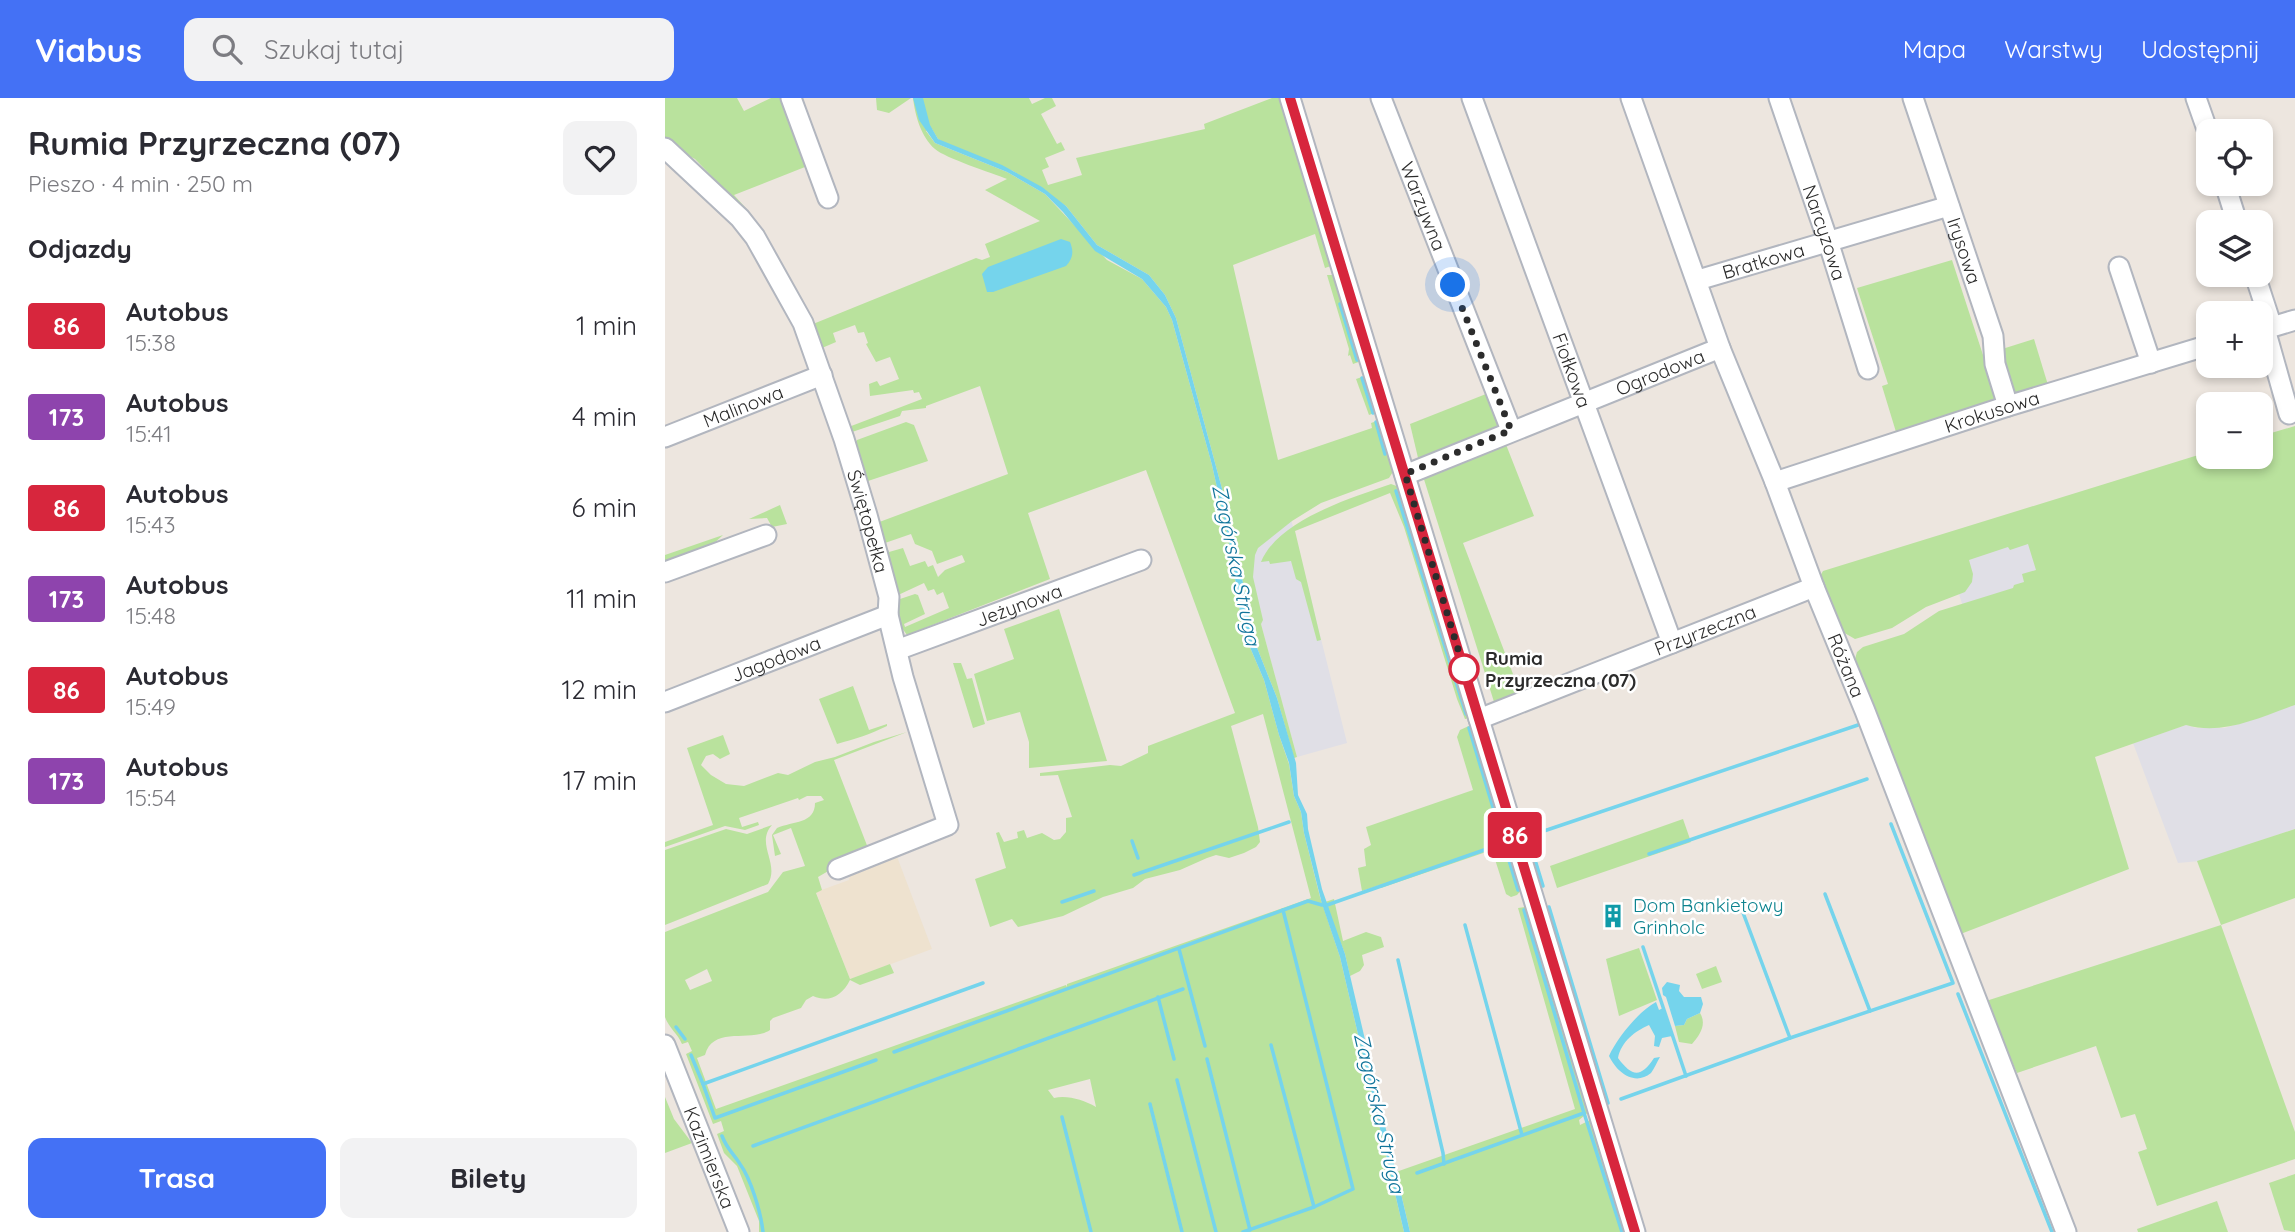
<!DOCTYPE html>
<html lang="pl">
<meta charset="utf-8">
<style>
:root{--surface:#fff;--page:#f2f2f3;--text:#2b2b33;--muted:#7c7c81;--accent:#4471f5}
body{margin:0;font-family:Quicksand,sans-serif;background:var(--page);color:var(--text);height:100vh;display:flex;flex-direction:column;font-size:26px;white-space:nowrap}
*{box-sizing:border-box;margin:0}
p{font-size:23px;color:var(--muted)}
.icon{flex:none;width:38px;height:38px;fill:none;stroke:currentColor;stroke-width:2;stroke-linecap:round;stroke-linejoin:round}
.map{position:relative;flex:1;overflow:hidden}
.panel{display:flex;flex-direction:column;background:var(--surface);width:665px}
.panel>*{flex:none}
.badge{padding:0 14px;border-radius:5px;font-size:24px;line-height:46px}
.fabs{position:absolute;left:1531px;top:21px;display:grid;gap:14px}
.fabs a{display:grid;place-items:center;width:77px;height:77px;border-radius:14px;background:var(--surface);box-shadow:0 4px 10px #0003;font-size:35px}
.you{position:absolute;width:35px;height:35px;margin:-18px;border:5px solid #fff;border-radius:50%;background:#1a73e8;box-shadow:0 0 0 10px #1a73e833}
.map>.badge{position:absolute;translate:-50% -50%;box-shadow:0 0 0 4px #fff}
h2{padding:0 28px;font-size:26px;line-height:63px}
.round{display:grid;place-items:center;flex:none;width:74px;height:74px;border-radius:14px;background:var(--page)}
.summary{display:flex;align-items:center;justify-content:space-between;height:119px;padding:0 28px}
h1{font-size:33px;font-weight:700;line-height:52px}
.button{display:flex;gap:14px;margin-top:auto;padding:14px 28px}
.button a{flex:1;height:80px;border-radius:14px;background:var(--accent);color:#fff;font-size:28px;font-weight:700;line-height:80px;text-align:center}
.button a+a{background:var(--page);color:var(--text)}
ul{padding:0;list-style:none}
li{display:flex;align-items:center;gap:21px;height:91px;padding:0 28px}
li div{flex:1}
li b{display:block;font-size:26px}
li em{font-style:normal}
li .badge{min-width:77px;font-weight:700;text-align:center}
header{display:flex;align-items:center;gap:42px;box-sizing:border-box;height:98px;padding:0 35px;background:var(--accent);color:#fff}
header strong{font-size:33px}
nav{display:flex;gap:38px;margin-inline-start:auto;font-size:24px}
.search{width:490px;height:63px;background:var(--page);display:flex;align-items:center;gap:18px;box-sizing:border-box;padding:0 24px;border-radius:14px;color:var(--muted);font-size:26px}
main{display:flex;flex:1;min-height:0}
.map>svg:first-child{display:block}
.industrial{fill:#e0dfe6}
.education{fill:#eee2cf}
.green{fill:#b9e29d;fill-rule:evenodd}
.water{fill:#75d4ec}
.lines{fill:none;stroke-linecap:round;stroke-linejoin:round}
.stream{stroke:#75d4ec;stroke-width:3.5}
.minor-casing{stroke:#b2b6bf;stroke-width:23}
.minor{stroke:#fff;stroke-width:19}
.line-casing{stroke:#fff;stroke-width:16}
.line{stroke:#d7263d;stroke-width:10}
.walk{stroke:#2c2c2c;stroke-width:7;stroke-dasharray:0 12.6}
.stop-dot{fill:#fff;stroke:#d7263d;stroke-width:3.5}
.labels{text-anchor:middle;stroke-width:5;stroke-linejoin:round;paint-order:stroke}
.street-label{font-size:19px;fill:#2c2c2c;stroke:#fff}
.stop-label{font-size:19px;font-weight:bold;fill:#2c2c2c;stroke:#fff;text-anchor:start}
.culture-label{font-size:19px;fill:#0d838f;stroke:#fff;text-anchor:start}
.water-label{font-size:21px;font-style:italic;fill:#11759b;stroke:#fff}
</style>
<header>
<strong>Viabus</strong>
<div class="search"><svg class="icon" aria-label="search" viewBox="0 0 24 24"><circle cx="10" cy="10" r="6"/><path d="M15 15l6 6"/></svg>Szukaj tutaj</div>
<nav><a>Mapa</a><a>Warstwy</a><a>Udostępnij</a></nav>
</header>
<main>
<section class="panel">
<div class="summary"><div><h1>Rumia Przyrzeczna (07)</h1><p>Pieszo · 4 min · 250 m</p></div><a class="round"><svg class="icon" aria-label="heart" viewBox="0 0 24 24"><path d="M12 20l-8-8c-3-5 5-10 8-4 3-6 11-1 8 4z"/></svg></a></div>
<h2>Odjazdy</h2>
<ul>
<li><span class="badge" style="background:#d7263d;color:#fff">86</span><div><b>Autobus</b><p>15:38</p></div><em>1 min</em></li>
<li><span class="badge" style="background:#8e44ad;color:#fff">173</span><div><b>Autobus</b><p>15:41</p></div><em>4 min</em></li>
<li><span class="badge" style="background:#d7263d;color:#fff">86</span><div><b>Autobus</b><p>15:43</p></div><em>6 min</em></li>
<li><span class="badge" style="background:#8e44ad;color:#fff">173</span><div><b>Autobus</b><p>15:48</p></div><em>11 min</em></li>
<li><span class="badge" style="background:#d7263d;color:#fff">86</span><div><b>Autobus</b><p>15:49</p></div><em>12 min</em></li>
<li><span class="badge" style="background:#8e44ad;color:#fff">173</span><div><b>Autobus</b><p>15:54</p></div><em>17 min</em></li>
</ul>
<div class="button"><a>Trasa</a><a>Bilety</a></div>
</section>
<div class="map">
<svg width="1630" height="1134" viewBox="0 0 1630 1134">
<rect width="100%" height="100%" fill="#ede6df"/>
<g class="industrial">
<path d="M 1363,416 L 1383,483 L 1298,509 L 1278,443 Z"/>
<path d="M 626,421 L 682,645 L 632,659 L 574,445 Z"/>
<path d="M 1630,607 L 1630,731 L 1535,763 L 1513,765 L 1468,645 L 1521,627 L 1531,630 L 1560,630 Z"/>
</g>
<path class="education" d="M 231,756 L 267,851 L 185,881 L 151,794 L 184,782 L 186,773 Z"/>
<g class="green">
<path d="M 0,0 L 72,0 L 79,13 L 106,0 L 122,0 L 145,67 L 69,97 L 87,117 L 86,119 L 30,61 L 0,46 Z"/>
<path d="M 211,0 L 246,0 L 224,15 L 212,12 Z"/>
<path d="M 248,0 L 364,0 L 367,6 L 380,0 L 387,0 L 391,8 L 376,16 L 392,46 L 396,44 L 400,52 L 380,60 L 384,69 L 377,72 L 383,87 L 417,77 L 411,60 L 540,31 L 539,26 L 607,0 L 615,0 L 666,168 L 660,170 L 650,136 L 568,167 L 613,362 L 707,330 L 706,325 L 715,322 L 731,369 L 724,380 L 656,405 L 627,423 L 593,450 L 590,457 L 588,479 L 598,522 L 596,526 L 632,659 L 629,660 L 612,600 L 587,537 L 570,439 L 511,220 L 500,197 L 484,177 L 432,147 L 401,108 L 348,73 L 279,45 L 273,41 L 267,31 L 261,33 L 270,45 L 342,74 L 380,96 L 442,162 L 477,181 L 501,209 L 507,222 L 547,367 L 566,453 L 576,521 L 581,540 L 599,582 L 614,637 L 624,666 L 629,698 L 636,714 L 639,735 L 655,799 L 675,859 L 739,1134 L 94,1134 L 94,1123 L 72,1068 L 59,1055 L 52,1036 L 59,1033 L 56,1023 L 48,1026 L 21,956 L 27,953 L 23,944 L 17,946 C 13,936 4,930 0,919 L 0,834 L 103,794 L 118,774 L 140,768 L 126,730 L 108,737 L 116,756 L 110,758 L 107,737 L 112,730 C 128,723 150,726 150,705 L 159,702 L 156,698 L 142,698 L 134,702 L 133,700 L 74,720 L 77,729 L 93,724 L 94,727 L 80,732 L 60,728 L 0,749 L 0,744 L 48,727 L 22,650 L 58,637 L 65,656 L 55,661 L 48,656 L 41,658 L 36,667 L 46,677 L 61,686 L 79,688 L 113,675 L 123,677 L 150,664 L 170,659 L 209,644 L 242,634 L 169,662 L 203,750 L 153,779 L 157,792 L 151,795 L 185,881 L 225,866 L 229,875 L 195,887 L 185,882 C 177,898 164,905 148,898 L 141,902 L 136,910 L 108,920 L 105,923 L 105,932 C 86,945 48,927 40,957 L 32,960 L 51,1011 L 401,887 L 402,889 L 402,886 L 646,800 L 598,616 L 566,628 L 593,729 L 595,744 L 591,749 L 579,755 L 564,760 L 551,757 L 542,760 L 515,772 L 480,781 L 468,790 L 438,799 L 398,818 L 353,829 L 347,821 L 325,829 L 310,781 L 341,770 L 331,735 L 334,734 L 339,744 L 353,740 L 352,734 L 359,732 L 362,740 L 377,735 L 389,742 L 395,741 L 401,734 L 401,720 L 407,719 L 393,677 L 375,678 L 375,675 L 445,667 L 456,668 L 483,655 L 483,648 L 570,615 L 481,372 L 363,415 L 385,481 L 242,537 L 234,526 L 209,426 L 343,376 L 315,288 L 261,308 L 261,310 L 237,313 L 235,318 L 184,335 L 181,330 L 257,301 L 254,294 L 249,295 L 248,292 L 205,298 L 204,286 L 212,283 L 215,288 L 234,281 L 225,259 L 211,264 L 201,246 L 203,245 L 199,234 L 193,235 L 190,227 L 168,235 L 171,244 L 157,250 L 148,226 L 311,160 L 317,162 L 325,159 L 320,146 L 375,123 L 320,92 L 342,81 C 327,75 280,60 270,51 C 256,39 250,17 248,0 ZM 246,436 L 250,446 L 267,453 L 272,466 L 297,457 L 300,464 L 280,472 L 273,479 L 268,467 L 263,469 L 260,463 L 245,468 L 238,450 L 224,454 L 220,445 ZM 259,485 L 263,493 L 269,491 L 272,497 L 278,494 L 284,510 L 240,529 L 239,526 L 260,516 L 253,497 L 250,496 L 232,502 L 231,498 ZM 42,871 L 47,883 L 25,892 L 20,882 ZM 425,981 L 431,1009 C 418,1002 403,997 389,1000 L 383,992 Z"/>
<path d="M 1287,162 L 1333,303 L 1231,334 L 1217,288 L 1223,286 L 1192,190 Z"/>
<path d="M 662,177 L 670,177 L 699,262 L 688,266 L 685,257 L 683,258 L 684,251 Z"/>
<path d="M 1369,241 L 1383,287 L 1348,298 L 1334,252 Z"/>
<path d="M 703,277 L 712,314 L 704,317 L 691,281 Z"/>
<path d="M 821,296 L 835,332 L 754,364 L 745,326 Z"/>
<path d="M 241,324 L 249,327 L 263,363 L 197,385 L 187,350 L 192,342 Z"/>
<path d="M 1630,328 L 1630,607 C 1595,619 1558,638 1521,627 L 1430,659 L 1464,771 L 1293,837 L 1188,568 L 1192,554 L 1198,549 L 1239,536 L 1274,513 L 1348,490 L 1349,487 L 1359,484 L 1357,476 L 1371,472 L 1363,446 L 1345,452 L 1343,449 L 1304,462 L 1308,476 L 1307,484 L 1300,494 L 1261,509 L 1227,530 L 1190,541 L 1176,533 L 1154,480 L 1158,473 L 1543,354 L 1544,359 L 1596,359 L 1596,338 Z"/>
<path d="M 840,344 L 869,418 L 798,445 L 856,597 L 830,607 L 757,375 Z"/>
<path d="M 726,386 L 737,390 L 805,620 L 800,621 L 792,601 L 739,429 L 725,395 L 630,433 L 656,542 L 652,543 L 636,484 L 631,481 L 626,463 L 605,466 L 604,463 L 596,464 C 613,422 686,400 726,386 Z"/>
<path d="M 115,407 L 122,426 L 107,429 L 102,420 L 84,421 Z"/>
<path d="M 58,437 L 46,448 L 0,464 L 0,457 Z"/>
<path d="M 394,511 L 442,663 L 364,670 L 364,644 L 355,614 L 322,623 L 309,576 L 349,561 L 339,531 Z"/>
<path d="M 288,565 L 296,565 L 302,581 L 307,580 L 320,626 L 308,630 Z"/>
<path d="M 188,588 L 204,632 L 222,626 L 222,628 C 206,636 190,641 172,646 L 154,601 Z"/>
<path d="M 806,627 L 857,791 L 852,797 L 846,799 L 841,796 L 827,752 L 716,790 L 715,787 L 697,793 L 693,770 L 701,768 L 699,751 L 706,747 L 701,729 L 808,692 L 792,639 L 795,632 Z"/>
<path d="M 1018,721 L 1026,744 L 892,790 L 885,768 Z"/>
<path d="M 107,727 C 90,746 115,765 103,786 L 0,827 L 0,752 L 61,731 L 82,736 Z"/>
<path d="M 1630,731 L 1630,800 L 1556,827 L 1630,1034 L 1630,1061 L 1492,1108 L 1473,1054 L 1482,1051 L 1470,1016 L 1456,1020 L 1431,948 L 1352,975 L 1321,903 L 1556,827 L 1532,763 Z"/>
<path d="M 669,801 L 678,843 L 701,834 L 716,839 L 719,849 L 697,857 L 699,867 L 695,873 L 685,878 L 680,856 L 660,804 Z"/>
<path d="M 860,809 L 864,811 L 925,1013 L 914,1022 L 915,1027 L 927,1021 L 964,1134 L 745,1134 L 731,1074 L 910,1011 L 853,810 Z"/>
<path d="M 974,850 L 992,902 L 954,918 L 941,861 Z"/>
<path d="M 1051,868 L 1057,884 L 1037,891 L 1031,876 Z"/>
<path d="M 1035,915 C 1042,926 1035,937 1027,946 L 1014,944 L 1010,928 L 1019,927 L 1022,921 Z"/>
<path d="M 0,999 L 9,1021 L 27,1045 L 0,1055 Z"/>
<path d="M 1630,1076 L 1630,1134 L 1619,1132 L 1604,1085 Z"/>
<path d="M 1552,1103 L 1563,1134 L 1473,1134 L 1472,1131 Z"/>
</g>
<g class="water">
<path d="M 248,0 L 258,0 L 265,27 L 273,41 L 337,67 L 377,89 L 401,108 L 432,147 L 484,177 L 500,197 L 511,220 L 570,439 L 587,537 L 612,600 L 631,665 L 633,697 L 642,716 L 643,731 L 657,791 L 680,856 L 745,1134 L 739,1134 L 675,859 L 657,806 L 639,735 L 636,714 L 629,698 L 624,665 L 614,637 L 599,582 L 581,540 L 576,521 L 566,453 L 547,367 L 507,222 L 501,209 L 477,181 L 430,153 L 398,114 L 380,96 L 342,74 L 270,45 L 254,22 Z"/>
<path d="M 396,141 L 405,144 C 409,154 408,160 401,168 L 328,194 L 322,194 L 317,176 L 323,169 Z"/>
<path d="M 1002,884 L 1015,887 L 1014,893 L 1019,899 L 1036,899 L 1038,906 L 1035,915 L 1022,921 L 1019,927 L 1010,928 L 1001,899 L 998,897 L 997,890 Z"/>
<path d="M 991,904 L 994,912 L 998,910 L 1007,938 L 997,940 L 994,949 L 989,948 L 990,938 L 984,927 C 970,933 956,944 953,960 C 967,979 976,980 989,960 L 995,959 C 992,964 989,971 986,975 C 969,989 951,973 944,958 C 952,940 974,913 991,904 Z"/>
</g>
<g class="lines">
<g class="stream">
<path d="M 675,206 L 692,262"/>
<path d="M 697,280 L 708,315"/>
<path d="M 711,324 L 720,356"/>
<path d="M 731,393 L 801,616"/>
<path d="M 804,630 L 853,792"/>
<path d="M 873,735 L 1193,627"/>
<path d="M 863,739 L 878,788"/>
<path d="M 467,743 L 473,760"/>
<path d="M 984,756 L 1202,681"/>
<path d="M 469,777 L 624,724"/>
<path d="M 1160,796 L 1205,913"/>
<path d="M 397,804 L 429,793"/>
<path d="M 1074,804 L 1125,940"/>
<path d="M 662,807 L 839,745"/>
<path d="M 884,809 L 943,1005"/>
<path d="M 800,827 L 857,1037"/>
<path d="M 978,849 L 1021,978"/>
<path d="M 514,851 L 540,948"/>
<path d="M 733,862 L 778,1055 L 779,1066"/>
<path d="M 1293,896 L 1387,1134"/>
<path d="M 493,899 L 509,961"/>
<path d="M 11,929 L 20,941"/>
<path d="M 606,947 L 649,1109"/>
<path d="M 229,954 L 643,803 L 657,807"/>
<path d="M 26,957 L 38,986"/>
<path d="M 542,961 L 585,1132"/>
<path d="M 211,962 L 50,1020 L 38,986 L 318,885"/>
<path d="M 512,982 L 551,1134"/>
<path d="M 956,1001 L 1125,940 L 1288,885 L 1226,726"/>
<path d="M 485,1006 L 517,1134"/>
<path d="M 919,1015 L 957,1134"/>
<path d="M 397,1019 L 426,1134"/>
<path d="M 57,1038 C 62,1051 68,1055 75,1066 C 86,1081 96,1115 98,1134"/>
<path d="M 88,1048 L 518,891"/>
<path d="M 752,1075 L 919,1015 L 859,812"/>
<path d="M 578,1134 L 649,1109 L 688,1091 L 618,812"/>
</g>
<g class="minor-casing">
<g id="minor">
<path d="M 126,0 L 163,100"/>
<path d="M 625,0 L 970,1134"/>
<path id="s1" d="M 716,0 L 846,332"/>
<path id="s2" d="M 807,0 L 1007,545"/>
<path id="s3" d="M 966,0 L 1055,250 L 1110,384 L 1149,489 L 1200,613 L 1401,1134"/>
<path id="s4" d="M 1114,0 L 1163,143 L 1203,271"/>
<path id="s5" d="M 1248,0 L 1328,238 L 1330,266 L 1343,308"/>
<path d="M 1531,0 L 1544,37"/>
<path id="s6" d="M 0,50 L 75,120 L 90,139 L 138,225 L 179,341 L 202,417 L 224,499 L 223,517 L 238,579 L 283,727 L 173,771"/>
<path d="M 1560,86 L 1572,124"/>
<path d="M 1454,169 L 1486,265"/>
<path d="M 1590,177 L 1607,229"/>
<path id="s7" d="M 1033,182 L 1284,108"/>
<path d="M 1600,231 L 1624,316"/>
<path d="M 1597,232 L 1630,222"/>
<path id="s8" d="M 0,339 L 157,277"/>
<path id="s9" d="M 740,377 L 1055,250"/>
<path id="s10" d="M 1110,384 L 1343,308 L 1544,247"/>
<path d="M 0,474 L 101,437"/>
<path id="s11" d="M 232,552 L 476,462"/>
<path id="s12" d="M 0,604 L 223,517"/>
<path id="s13" d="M 814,621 L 1149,489"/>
<path id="s14" d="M 0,947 L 74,1134"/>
</g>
</g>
<use href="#minor" class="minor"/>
</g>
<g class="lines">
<g class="line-casing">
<path id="line" d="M 625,0 L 970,1134"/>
</g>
<use href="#line" class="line"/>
<path class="walk" d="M 788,187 L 846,332 L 740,376 L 799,571"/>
</g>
<defs>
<g id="building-bare" transform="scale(1.89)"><path d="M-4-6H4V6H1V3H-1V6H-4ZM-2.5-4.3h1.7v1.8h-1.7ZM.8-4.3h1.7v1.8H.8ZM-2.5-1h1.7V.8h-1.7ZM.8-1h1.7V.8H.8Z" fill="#0f9aa8" stroke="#fff" stroke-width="2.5" paint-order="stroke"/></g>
</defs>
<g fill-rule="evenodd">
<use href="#building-bare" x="948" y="818"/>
</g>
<circle class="stop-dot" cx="799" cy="571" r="14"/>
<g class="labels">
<g class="street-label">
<text dy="7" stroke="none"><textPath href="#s1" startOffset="116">Warzywna</textPath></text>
<text dy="7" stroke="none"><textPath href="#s4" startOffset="142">Narcyzowa</textPath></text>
<text dy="7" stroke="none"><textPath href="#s5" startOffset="161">Irysowa</textPath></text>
<text dy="7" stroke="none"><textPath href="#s7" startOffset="68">Bratkowa</textPath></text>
<text dy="7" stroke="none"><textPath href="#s2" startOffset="290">Fiołkowa</textPath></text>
<text dy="7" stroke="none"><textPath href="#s9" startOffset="275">Ogrodowa</textPath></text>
<text dy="7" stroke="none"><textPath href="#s8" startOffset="84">Malinowa</textPath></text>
<text dy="7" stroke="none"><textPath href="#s10" startOffset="228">Krokusowa</textPath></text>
<text dy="7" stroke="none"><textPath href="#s6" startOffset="434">Świętopełka</textPath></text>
<text dy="7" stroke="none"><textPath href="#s11" startOffset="130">Jeżynowa</textPath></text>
<text dy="7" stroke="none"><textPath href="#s13" startOffset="243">Przyrzeczna</textPath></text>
<text dy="7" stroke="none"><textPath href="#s12" startOffset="119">Jagodowa</textPath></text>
<text dy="7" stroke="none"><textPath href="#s3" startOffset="607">Różana</textPath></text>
<text dy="7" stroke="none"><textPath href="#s14" startOffset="121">Kazimierska</textPath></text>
</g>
<g class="stop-label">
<text x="820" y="567">Rumia<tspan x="820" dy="22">Przyrzeczna (07)</tspan></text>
</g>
<g class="culture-label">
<text x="968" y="814">Dom Bankietowy<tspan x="968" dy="22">Grinholc</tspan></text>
</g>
<g class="water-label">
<text transform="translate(571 467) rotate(78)" y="7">Zagórska Struga</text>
<text transform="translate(714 1015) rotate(77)" y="7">Zagórska Struga</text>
</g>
</g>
</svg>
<div class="fabs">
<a><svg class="icon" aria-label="locate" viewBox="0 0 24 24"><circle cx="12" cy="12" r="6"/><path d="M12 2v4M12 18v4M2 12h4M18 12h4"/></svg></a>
<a><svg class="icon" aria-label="layers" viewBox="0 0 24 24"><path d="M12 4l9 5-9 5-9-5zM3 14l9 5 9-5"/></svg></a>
<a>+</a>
<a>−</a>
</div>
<div class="you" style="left:788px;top:187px"></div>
<b class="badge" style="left:850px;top:737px;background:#d7263d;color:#fff">86</b>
</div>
</main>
